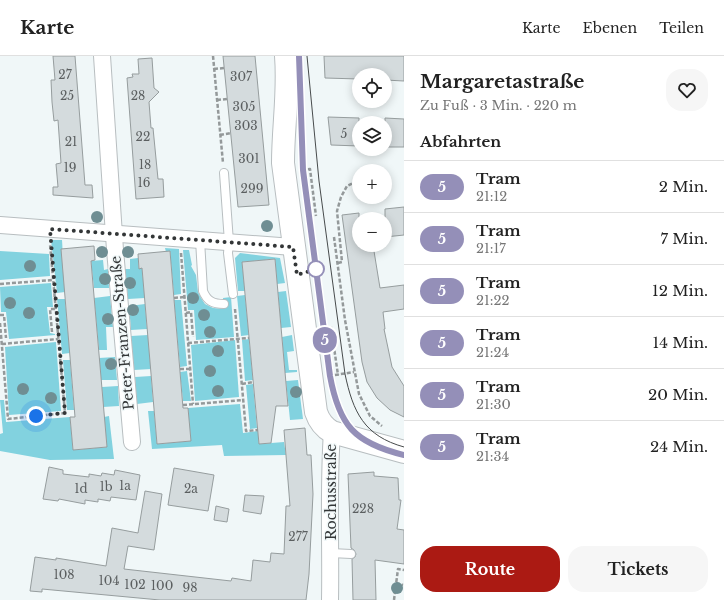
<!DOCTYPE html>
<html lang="de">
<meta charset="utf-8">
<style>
:root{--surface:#fff;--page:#f6f6f6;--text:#222;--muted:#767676;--line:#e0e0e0;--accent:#ab1a13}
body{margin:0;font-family:"Libre Baskerville",serif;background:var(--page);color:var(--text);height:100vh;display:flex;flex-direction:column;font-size:15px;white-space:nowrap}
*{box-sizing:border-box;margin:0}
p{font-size:13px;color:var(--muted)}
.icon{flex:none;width:22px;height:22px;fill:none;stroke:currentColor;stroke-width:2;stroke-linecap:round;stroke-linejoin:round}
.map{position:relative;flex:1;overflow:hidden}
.sheet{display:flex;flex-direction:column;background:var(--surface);width:320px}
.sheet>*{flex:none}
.badge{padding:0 8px;border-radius:13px;font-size:14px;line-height:26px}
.controls{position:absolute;left:352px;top:12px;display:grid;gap:8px}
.controls a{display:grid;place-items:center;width:40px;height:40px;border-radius:50%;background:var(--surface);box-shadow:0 2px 10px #0003;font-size:20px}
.you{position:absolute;width:20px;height:20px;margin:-10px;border:3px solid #fff;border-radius:50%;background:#1a73e8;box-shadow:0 0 0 6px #1a73e833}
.map>.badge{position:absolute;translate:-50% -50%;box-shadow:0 0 0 2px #fff}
h2{padding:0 16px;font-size:15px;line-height:36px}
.round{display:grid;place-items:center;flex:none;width:42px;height:42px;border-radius:16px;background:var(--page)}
.overview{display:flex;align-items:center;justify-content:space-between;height:68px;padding:0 16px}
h1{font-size:19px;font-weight:700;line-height:30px}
.primary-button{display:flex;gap:8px;margin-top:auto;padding:8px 16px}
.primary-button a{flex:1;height:46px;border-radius:16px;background:var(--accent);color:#fff;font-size:16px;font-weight:700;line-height:46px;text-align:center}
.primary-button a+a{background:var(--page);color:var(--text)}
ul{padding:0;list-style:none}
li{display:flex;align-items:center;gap:12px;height:52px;padding:0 16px;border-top:1px solid var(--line)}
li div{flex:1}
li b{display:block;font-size:15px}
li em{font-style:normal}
li .badge{min-width:44px;font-weight:700;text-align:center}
header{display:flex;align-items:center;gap:24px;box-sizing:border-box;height:56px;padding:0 20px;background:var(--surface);border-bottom:1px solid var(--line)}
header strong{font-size:19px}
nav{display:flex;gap:22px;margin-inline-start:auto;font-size:14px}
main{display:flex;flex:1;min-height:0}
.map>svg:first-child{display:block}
.green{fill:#82d2df}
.building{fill:#d4dbdd;stroke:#969d9e}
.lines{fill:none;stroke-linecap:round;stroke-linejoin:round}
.lane-casing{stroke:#b8bec0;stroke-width:10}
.street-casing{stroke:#b8bec0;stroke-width:18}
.secondary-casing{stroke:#b8bec0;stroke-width:24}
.path{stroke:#94999a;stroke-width:2.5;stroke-dasharray:4 2;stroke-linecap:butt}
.lane{stroke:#fff;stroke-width:8}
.street{stroke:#fff;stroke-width:16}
.secondary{stroke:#fff;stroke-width:22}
.tram{stroke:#474b4c;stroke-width:1}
.tree{fill:#6f8e93}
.line-casing{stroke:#fff;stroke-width:9}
.line{stroke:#948fb8;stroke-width:6}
.walk{stroke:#333637;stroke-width:4;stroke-dasharray:0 7.2}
.stop-dot{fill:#fff;stroke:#948fb8;stroke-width:2}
.labels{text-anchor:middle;stroke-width:3;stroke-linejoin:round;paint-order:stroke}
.number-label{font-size:12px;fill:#5b5f60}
.street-label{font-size:14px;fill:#333637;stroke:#f0f7f8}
</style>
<header>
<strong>Karte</strong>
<nav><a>Karte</a><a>Ebenen</a><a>Teilen</a></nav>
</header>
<main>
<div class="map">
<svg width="404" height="544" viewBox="0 0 404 544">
<rect width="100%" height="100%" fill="#f0f7f8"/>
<g class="green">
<path d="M 51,184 L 62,184 L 65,236 L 57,237 Z"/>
<path d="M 165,192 L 179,193 L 181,238 L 174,239 L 170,196 L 166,196 Z"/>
<path d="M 183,194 L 189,194 L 192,209 L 191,210 L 196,219 L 198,236 L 201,242 L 205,248 L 213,252 L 224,253 L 223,242 L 231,241 L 234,281 L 196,284 L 194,254 L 188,254 Z"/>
<path d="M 0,195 L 49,198 L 50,220 L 0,224 Z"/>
<path d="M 240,197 L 280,202 L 285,227 L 277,228 L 275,203 L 242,206 L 245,235 L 238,235 L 235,202 Z"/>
<path d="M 138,202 L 139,212 L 142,212 L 145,242 L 128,243 L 125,213 L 130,213 L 130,203 Z"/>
<path d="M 103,204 L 104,214 L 108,213 L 109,232 L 94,232 L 91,205 Z"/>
<path d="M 51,227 L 53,251 L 47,251 L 50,277 L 55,278 L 55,279 L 9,283 L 6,256 L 1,256 L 0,231 Z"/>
<path d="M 286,235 L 291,271 L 281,272 L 278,236 Z"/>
<path d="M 245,239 L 249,279 L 241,280 L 237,240 Z"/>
<path d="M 110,240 L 113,271 L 106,271 L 107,294 L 99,294 L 94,242 Z"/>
<path d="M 57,243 L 65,243 L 70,297 L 62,298 Z"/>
<path d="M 174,244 L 181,244 L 187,310 L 180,311 Z"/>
<path d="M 145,248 L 147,273 L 131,274 L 129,250 Z"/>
<path d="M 148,279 L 151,313 L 134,314 L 131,280 Z"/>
<path d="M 292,279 L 294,295 L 287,296 L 289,314 L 297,314 L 297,316 L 285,317 L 282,281 Z"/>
<path d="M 249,283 L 253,324 L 245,325 L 242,284 Z"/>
<path d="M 235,284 L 239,341 L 195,345 L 191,289 Z"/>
<path d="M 56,286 L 61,355 L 9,359 L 5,291 Z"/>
<path d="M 115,301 L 117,324 L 101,324 L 99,302 Z"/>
<path d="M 63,304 L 70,304 L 74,354 L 67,354 Z"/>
<path d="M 187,315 L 191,345 L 183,345 L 180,316 Z"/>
<path d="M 151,320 L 153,346 L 137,348 L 135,321 Z"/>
<path d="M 298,324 L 303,363 L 290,364 L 286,325 Z"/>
<path d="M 253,328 L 257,372 L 250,373 L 246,329 Z"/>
<path d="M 118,330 L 119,350 L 103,351 L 102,331 Z"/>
<path d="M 0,344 L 4,344 L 6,366 L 70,361 L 73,394 L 107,391 L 104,361 L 109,360 L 114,403 L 50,404 L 0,395 L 0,378 L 3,377 Z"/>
<path d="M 240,348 L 243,377 L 258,375 L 259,388 L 284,386 L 286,399 L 224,400 L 222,389 L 152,393 L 148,355 L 154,355 L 157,388 L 190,385 L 188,352 Z"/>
</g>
<g class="building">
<path d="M 53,0 L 75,0 L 85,129 L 92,129 L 93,142 L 53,139 L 53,131 L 58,131 L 56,108 L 61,107 L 58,64 L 54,65 L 52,46 L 51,24 L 55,24 Z"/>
<path d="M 223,0 L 255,0 L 269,149 L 238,151 Z"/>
<path d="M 324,0 L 404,0 L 404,25 L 385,24 L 385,19 L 359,19 L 359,23 L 325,22 Z"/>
<path d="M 152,2 L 154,32 L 159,36 L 149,46 L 151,72 L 153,72 L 158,123 L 163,123 L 164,141 L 136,143 L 127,22 L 133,21 L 132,18 L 139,18 L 138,3 Z"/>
<path d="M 328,61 L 359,62 L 359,90 L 331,89 Z"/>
<path d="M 385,62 L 404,63 L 404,91 L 385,91 Z"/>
<path d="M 404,151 L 404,179 L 385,181 L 385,153 Z"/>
<path d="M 359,157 L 359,189 L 373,189 L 380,232 L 404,229 L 404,253 L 383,256 L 385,273 L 384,273 L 392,311 L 404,330 L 404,361 L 390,354 L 377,342 L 367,326 L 362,306 L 342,159 Z"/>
<path d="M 94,190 L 95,204 L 91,205 L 107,391 L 73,394 L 70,361 L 75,361 L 61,193 Z"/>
<path d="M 170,195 L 183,352 L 188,352 L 191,385 L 157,388 L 142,212 L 139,213 L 138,198 Z"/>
<path d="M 275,203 L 288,350 L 276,350 L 271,387 L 259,388 L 242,206 Z"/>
<path d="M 305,372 L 307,399 L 311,399 L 313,438 L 309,518 L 306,544 L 160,544 L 42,533 L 42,536 L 30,535 L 35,501 L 56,504 L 56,502 L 106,510 L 112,472 L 138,477 L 145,435 L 162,438 L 154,494 L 128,490 L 124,513 L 231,525 L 232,522 L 251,525 L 253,504 L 270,506 L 271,497 L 284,498 L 286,450 L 290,450 L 284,374 Z"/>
<path d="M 49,411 L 63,414 L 63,418 L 89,421 L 89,418 L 101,420 L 102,417 L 114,419 L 115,414 L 140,419 L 136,444 L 111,441 L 110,445 L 98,443 L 98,446 L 85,444 L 85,448 L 59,443 L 58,445 L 43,443 Z"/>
<path d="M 174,412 L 214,419 L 208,455 L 168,449 Z"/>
<path d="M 374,416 L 374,420 L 398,422 L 399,444 L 401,444 L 397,473 L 404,474 L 404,508 L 375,504 L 376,544 L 353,544 L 352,503 L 355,501 L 356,498 L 354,494 L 351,492 L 348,418 Z"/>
<path d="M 245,439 L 264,440 L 261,458 L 243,455 Z"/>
<path d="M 216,450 L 229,453 L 227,466 L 214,464 Z"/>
</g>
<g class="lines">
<g class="lane-casing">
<g id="lane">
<path d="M 224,117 L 229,186 L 228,197 L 233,238"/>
<path d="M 200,184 L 203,235 C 207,245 213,248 224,248"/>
<path d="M 331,497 L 351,498"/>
</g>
</g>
<g class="street-casing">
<g id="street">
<path d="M 102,0 L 115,194 L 132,386"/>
<path d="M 0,169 L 293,191"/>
<path d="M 330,544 C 331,488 328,432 332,376"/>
</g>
</g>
<g class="secondary-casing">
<path id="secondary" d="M 286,0 C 289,36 283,71 283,107 L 316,356 C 319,365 323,371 332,376 L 404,396"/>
</g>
<g class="path">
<path d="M 213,0 L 223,107"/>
<path d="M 214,13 L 224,12"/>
<path d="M 217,44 L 227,43"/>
<path d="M 220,79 L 231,77"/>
<path d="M 302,114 L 310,113 L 316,160"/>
<path d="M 334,181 L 345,264 L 359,338 L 370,360 L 382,370"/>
<path d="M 181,197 L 193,348"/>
<path d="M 338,207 L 342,206 L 337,155 L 341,141 L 347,130 L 359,124"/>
<path d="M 0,228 L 53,224"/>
<path d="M 174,242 L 184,241"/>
<path d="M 235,253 L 246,375 L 258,374"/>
<path d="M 186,257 L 191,256 L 193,281"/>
<path d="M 0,259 L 4,259 L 6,282"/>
<path d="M 0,267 L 8,363 L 65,357 L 50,188"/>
<path d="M 331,271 L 338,319"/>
<path d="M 52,276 L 50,253 L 56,253"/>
<path d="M 188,287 L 249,282"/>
<path d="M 2,288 L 58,283"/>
<path d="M 180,313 L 190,313"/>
<path d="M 329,320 L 354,316"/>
<path d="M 242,328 L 253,326"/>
<path d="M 183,349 L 243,344"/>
<path d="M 396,527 L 403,529"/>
<path d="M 394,544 L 398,513 L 404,514"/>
</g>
<use href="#lane" class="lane"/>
<use href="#street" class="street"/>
<use href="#secondary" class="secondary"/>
<g class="tram">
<path d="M 299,0 L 303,114 L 330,320 C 339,369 354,387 404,399"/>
<path d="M 307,0 L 319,125 L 345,318 C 353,356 364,380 404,391"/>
</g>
</g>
<g class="tree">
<circle cx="97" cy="161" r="6"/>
<circle cx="267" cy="170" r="6"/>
<circle cx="102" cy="196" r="6"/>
<circle cx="128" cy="196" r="6"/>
<circle cx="30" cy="210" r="6"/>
<circle cx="105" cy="223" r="6"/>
<circle cx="130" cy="227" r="6"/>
<circle cx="193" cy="242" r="6"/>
<circle cx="10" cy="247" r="6"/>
<circle cx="133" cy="254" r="6"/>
<circle cx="29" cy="257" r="6"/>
<circle cx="204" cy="259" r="6"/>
<circle cx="108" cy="263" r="6"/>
<circle cx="210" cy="276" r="6"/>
<circle cx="218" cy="295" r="6"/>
<circle cx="111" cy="308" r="6"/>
<circle cx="210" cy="315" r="6"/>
<circle cx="23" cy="333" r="6"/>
<circle cx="218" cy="335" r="6"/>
<circle cx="296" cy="336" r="6"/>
<circle cx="51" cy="342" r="6"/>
<circle cx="397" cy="532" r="6"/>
</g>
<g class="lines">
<g class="line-casing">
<path id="line" d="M 299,0 L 303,114 L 330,320 C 339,369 354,387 404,399"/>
</g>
<use href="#line" class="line"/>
<path class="walk" d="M 36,360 L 65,357 L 50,173 L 293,191 L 297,219 L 316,213"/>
</g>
<circle class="stop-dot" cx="316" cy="213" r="8"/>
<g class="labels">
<g class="number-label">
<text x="65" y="23">27</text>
<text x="241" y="25">307</text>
<text x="67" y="44">25</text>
<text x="138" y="44">28</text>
<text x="244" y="55">305</text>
<text x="246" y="74">303</text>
<text x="344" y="82">5</text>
<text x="143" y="85">22</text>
<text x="71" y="90">21</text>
<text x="249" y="107">301</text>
<text x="145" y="113">18</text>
<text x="70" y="116">19</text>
<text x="144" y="131">16</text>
<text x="252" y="137">299</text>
<text x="125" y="434">1a</text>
<text x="106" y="435">1b</text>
<text x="81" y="437">1d</text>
<text x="191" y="437">2a</text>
<text x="363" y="457">228</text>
<text x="298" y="485">277</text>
<text x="64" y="523">108</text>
<text x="109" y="529">104</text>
<text x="135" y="533">102</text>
<text x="162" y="534">100</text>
<text x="190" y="536">98</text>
</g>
<g class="street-label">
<text transform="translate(122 277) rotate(-95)" y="5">Peter-Franzen-Straße</text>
<text transform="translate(331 436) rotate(-90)" y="5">Rochusstraße</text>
</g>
</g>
</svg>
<div class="controls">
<a><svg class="icon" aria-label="locate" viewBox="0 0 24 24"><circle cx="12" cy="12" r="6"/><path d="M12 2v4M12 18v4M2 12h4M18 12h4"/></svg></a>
<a><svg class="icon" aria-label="layers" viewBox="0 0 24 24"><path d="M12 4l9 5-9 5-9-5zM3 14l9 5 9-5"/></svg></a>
<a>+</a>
<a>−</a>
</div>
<div class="you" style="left:36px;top:360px"></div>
<b class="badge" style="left:325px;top:284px;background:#948fb8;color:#fff">5</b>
</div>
<section class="sheet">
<div class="overview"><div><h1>Margaretastraße</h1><p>Zu Fuß · 3 Min. · 220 m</p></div><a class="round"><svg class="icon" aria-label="heart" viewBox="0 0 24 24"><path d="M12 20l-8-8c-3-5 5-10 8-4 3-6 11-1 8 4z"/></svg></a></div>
<h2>Abfahrten</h2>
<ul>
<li><span class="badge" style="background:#948fb8;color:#fff">5</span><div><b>Tram</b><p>21:12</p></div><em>2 Min.</em></li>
<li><span class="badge" style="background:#948fb8;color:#fff">5</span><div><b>Tram</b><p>21:17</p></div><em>7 Min.</em></li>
<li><span class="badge" style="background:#948fb8;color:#fff">5</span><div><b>Tram</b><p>21:22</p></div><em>12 Min.</em></li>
<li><span class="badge" style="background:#948fb8;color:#fff">5</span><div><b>Tram</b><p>21:24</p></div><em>14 Min.</em></li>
<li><span class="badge" style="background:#948fb8;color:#fff">5</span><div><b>Tram</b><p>21:30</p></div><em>20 Min.</em></li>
<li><span class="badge" style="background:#948fb8;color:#fff">5</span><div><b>Tram</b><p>21:34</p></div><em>24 Min.</em></li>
</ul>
<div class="primary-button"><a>Route</a><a>Tickets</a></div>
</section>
</main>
